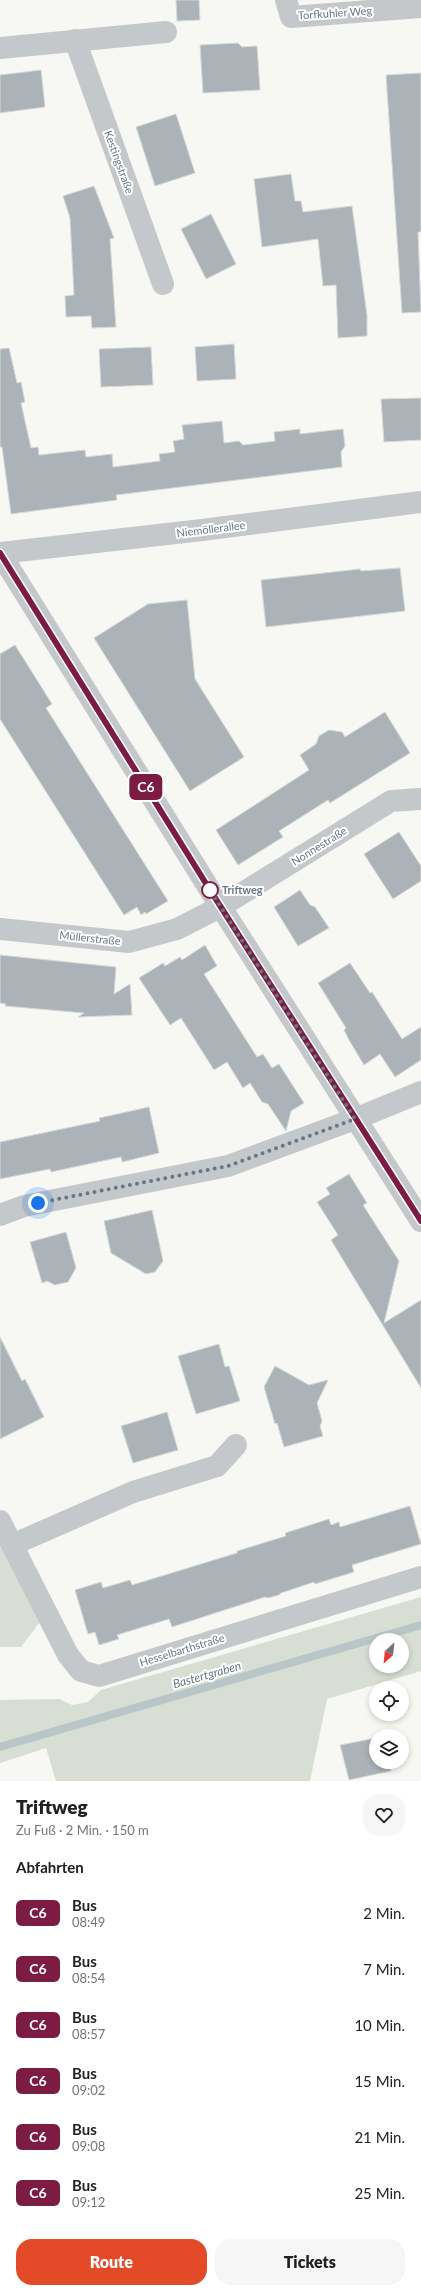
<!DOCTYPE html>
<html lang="de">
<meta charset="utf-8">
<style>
:root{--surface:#fff;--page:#f6f6f6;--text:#202124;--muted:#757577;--accent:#e34a27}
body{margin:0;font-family:Lato,sans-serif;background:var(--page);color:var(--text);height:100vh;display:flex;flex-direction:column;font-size:15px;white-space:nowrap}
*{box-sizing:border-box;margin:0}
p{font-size:13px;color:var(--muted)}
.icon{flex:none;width:22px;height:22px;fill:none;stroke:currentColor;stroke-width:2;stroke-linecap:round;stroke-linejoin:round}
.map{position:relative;height:1781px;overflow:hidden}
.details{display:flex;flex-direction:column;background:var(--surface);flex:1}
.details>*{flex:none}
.badge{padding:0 8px;border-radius:6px;font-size:14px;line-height:26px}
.needle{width:26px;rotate:207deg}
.tools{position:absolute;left:369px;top:1633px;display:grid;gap:8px}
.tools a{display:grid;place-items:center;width:40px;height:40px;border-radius:50%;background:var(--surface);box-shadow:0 2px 6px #0003;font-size:20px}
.you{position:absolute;width:20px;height:20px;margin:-10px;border:3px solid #fff;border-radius:50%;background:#1a73e8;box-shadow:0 0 0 6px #1a73e833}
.map>.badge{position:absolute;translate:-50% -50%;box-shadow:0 0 0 2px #fff}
h2{padding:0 16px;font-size:15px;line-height:36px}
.round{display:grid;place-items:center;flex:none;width:42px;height:42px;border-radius:16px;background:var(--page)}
.head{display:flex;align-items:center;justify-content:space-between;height:68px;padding:0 16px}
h1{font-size:19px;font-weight:800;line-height:30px}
.action{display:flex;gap:8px;margin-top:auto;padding:8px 16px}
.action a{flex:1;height:46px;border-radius:16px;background:var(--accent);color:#fff;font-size:16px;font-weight:800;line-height:46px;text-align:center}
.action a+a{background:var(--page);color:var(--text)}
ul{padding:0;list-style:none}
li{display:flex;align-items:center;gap:12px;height:56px;padding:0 16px}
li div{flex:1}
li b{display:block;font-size:15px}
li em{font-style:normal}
li .badge{min-width:44px;font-weight:700;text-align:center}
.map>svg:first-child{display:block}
.green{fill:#d8ded4;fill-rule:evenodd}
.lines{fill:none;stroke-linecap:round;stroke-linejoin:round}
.stream{stroke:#b8c6c8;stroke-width:8}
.building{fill:#abb3b9;stroke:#d8d8d6}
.street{stroke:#c4c8cb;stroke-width:22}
.line-casing{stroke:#fff;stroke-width:9}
.line{stroke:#7d1c42;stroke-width:6}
.walk{stroke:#667885;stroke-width:4;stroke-dasharray:0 7.2}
.stop-dot{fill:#fff;stroke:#7d1c42;stroke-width:2}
.labels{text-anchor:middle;stroke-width:4;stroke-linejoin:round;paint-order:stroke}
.street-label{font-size:11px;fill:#667885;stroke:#fff}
.stop-label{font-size:11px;font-weight:bold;fill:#667885;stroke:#fff;text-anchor:start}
.water-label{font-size:12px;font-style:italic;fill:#617a81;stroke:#fff}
</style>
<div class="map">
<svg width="421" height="1781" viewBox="0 0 421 1781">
<rect width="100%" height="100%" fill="#f7f7f3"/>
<g class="green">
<path d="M 0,1545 L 40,1622 L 21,1647 L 0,1647 Z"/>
<path d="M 421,1597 L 421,1671 L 327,1699 L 310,1781 L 56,1781 L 46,1748 L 0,1763 L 0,1700 L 59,1699 L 72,1705 L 88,1702 L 101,1690 ZM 376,1640 L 402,1640 L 402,1666 L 376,1666 Z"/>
</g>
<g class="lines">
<path class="stream" d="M 0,1747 L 421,1625"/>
</g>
<g class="building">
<path d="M 176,0 L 199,0 L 200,20 L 177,21 Z"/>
<path d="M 238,43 L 242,47 L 257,46 L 260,90 L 203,93 L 200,45 Z"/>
<path d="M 41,70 L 45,107 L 0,113 L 0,75 Z"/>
<path d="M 421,73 L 421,232 L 418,232 L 421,312 L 402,313 L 386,75 Z"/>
<path d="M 176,114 L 195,173 L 155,186 L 136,127 Z"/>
<path d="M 291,174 L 295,201 L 301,201 L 303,212 L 352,206 L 367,315 L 367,336 L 338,338 L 336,285 L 323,286 L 318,239 L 262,247 L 254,179 Z"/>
<path d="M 94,186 L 114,238 L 110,239 L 116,327 L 92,328 L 91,316 L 66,317 L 65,296 L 74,295 L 70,218 L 63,196 Z"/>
<path d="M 211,214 L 236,264 L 206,279 L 181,229 Z"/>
<path d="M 234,344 L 236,379 L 197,381 L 195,347 Z"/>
<path d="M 151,347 L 153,385 L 101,387 L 99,349 Z"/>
<path d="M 9,348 L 17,383 L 21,382 L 25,402 L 21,403 L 31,448 L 38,447 L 39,455 L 85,450 L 86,457 L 112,454 L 113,467 L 160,461 L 159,454 L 175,452 L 173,441 L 184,439 L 182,425 L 222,421 L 224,443 L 239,441 L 243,445 L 275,441 L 274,432 L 300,429 L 300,434 L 343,429 L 345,446 L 341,452 L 342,467 L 116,495 L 117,500 L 11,514 L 2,447 L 0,447 L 0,349 Z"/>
<path d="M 421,398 L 421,440 L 384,442 L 381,399 Z"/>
<path d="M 400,568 L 405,611 L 266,627 L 261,580 L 360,569 L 361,571 Z"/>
<path d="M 187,600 L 195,679 L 244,757 L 190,791 L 94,638 L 148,604 Z"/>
<path d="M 15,645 L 52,704 L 46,708 L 168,901 L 146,914 L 145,912 L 141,915 L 137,907 L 124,915 L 0,719 L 0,654 Z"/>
<path d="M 385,712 L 410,753 L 330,803 L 328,800 L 279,831 L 283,837 L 238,865 L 216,830 L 309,770 L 300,755 L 316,744 L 319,736 L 329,730 L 342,732 L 345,737 Z"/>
<path d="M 399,832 L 421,866 L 421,881 L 393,899 L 364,854 Z"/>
<path d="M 300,890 L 310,905 L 315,907 L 329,928 L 298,946 L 274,907 Z"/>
<path d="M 205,945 L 217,966 L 204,974 L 257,1057 L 263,1054 L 272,1068 L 279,1064 L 304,1103 L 291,1111 L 286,1131 L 268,1104 L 262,1102 L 250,1083 L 243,1088 L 227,1062 L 214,1070 L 181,1018 L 170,1025 L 139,978 L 163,963 L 165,966 L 180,957 L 182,960 Z"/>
<path d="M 0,955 L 116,967 L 114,994 L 130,984 L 132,1015 L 78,1017 L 84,1013 L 5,1006 L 6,1004 L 0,1003 Z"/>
<path d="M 350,963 L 370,993 L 372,992 L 402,1039 L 421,1027 L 421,1060 L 395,1077 L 380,1054 L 364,1065 L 349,1040 L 344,1030 L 346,1028 L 318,983 Z"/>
<path d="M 149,1107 L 159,1153 L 122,1162 L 121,1157 L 51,1172 L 50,1169 L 0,1179 L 0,1142 L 100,1121 L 99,1118 Z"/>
<path d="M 349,1174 L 367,1203 L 363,1205 L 399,1261 L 384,1323 L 421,1300 L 421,1388 L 331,1240 L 338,1235 L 317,1202 L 330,1194 L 326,1188 Z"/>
<path d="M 152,1210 L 163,1261 L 155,1272 L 146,1274 L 111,1253 L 104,1221 Z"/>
<path d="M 66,1232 L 76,1268 L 68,1282 L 55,1285 L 47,1281 L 42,1283 L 30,1242 Z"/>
<path d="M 0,1337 L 22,1381 L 25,1379 L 44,1417 L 0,1439 Z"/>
<path d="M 219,1344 L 225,1367 L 229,1366 L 240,1401 L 196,1414 L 178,1356 Z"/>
<path d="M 275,1366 L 309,1385 L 328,1380 L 317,1403 L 322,1421 L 320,1426 L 323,1436 L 284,1447 L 277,1423 L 275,1424 L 264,1387 Z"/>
<path d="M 167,1412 L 178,1450 L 133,1463 L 121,1426 Z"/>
<path d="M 410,1506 L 421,1544 L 352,1565 L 354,1572 L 315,1584 L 314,1582 L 281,1593 L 279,1595 L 268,1598 L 265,1597 L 172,1627 L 169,1619 L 117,1635 L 119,1639 L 99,1645 L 95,1632 L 88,1634 L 75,1590 L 101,1582 L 103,1588 L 130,1580 L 132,1585 L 237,1553 L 237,1551 L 286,1536 L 285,1533 L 329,1519 L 331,1525 L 339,1522 L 340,1527 Z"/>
<path d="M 376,1738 L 376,1762 L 389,1762 L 391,1771 L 349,1780 L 340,1745 Z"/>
</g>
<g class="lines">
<g class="street">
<path d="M 286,0 L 291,17 L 421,7"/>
<path d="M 75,40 L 163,284"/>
<path d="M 0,48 L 166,32"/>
<path d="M 0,553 L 210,890 L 421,1221"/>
<path d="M 0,553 L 202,530 L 421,502"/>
<path d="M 0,929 L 129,942 L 177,929 L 220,907 L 391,801 L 421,799"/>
<path d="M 0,1215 L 24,1206 L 228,1166 L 355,1119 L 421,1092"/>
<path d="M 0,1521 L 68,1655 L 81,1671 L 99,1676 L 421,1577"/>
<path d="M 12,1545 L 133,1492 L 217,1466 L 236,1445"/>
</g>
</g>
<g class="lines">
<g class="line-casing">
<path id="line" d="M 0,553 L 210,890 L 421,1221"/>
</g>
<use href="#line" class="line"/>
<path class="walk" d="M 38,1203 L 228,1166 L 355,1119 L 210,890"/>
</g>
<circle class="stop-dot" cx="210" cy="890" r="8"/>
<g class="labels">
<g class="street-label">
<text transform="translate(335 13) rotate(-4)" y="4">Torfkuhler Weg</text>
<text transform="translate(119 162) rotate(70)" y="4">Kestingstraße</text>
<text transform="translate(211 529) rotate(-7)" y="4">Niemöllerallee</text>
<text transform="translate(319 846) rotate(-32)" y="4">Nonnestraße</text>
<text transform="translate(90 938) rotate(6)" y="4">Müllerstraße</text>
<text transform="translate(182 1650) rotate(-17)" y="4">Hesselbarthstraße</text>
</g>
<g class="stop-label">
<text x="222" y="894">Triftweg</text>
</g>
<g class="water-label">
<text transform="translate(207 1675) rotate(-16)" y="4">Bastertgraben</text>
</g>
</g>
</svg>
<div class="tools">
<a><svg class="needle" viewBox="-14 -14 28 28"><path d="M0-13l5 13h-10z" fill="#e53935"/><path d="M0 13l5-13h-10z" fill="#757577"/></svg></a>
<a><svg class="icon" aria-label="locate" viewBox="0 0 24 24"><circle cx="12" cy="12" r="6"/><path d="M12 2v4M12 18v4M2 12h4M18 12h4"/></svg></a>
<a><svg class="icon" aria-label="layers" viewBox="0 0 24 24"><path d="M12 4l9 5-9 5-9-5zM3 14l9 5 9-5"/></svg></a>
</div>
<div class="you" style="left:38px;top:1203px"></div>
<b class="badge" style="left:146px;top:787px;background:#7d1c42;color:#fff">C6</b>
</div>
<section class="details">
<div class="head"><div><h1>Triftweg</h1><p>Zu Fuß · 2 Min. · 150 m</p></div><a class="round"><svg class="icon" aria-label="heart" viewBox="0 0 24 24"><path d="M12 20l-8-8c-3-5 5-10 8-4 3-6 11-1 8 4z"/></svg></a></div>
<h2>Abfahrten</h2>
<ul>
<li><span class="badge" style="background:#7d1c42;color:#fff">C6</span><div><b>Bus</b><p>08:49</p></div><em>2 Min.</em></li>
<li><span class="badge" style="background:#7d1c42;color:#fff">C6</span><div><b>Bus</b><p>08:54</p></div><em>7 Min.</em></li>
<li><span class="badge" style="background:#7d1c42;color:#fff">C6</span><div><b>Bus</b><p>08:57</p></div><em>10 Min.</em></li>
<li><span class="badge" style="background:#7d1c42;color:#fff">C6</span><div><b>Bus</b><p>09:02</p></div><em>15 Min.</em></li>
<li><span class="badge" style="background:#7d1c42;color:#fff">C6</span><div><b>Bus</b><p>09:08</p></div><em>21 Min.</em></li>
<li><span class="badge" style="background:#7d1c42;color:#fff">C6</span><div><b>Bus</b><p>09:12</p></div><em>25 Min.</em></li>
</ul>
<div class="action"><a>Route</a><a>Tickets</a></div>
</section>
